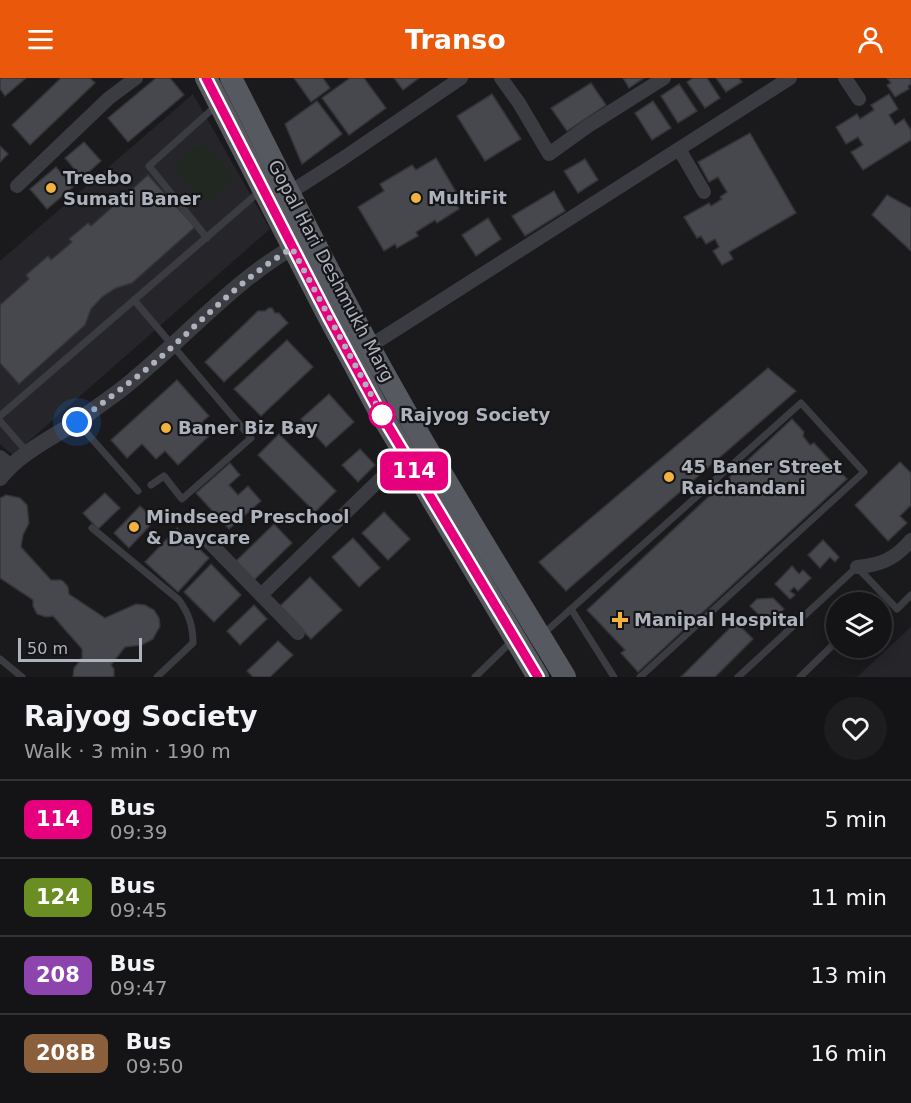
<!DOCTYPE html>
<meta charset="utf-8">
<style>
:root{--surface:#141416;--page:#1d1d1f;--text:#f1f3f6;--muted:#9d9ea1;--line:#333335;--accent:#ea580c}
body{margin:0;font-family:"DejaVu Sans",sans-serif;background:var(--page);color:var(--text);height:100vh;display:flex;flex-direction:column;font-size:22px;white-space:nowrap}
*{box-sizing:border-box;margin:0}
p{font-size:20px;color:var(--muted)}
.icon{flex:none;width:33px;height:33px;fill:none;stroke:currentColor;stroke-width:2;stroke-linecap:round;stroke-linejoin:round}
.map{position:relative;height:599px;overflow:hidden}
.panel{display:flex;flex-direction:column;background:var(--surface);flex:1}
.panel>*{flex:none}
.badge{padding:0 12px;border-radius:9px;font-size:21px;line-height:39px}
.buttons{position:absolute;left:826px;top:514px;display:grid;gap:12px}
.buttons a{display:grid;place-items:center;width:66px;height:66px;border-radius:50%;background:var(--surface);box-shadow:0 3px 15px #0003,0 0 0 2px var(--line);font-size:30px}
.scale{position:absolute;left:18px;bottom:15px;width:124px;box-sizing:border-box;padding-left:6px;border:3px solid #adb2bc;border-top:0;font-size:16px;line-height:21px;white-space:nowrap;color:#adb2bc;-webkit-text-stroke:4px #151518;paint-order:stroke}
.you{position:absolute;width:30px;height:30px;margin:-15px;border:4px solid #fff;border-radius:50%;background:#1a73e8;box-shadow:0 0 0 9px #1a73e833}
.map>.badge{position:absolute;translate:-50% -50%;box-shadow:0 0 0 3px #fff}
.round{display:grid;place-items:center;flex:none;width:63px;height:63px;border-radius:32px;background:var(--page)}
.head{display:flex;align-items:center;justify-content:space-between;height:102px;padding:0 24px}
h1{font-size:28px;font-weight:700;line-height:45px}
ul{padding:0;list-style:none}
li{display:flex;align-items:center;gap:18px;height:78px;padding:0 24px;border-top:2px solid var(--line)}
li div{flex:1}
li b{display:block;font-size:22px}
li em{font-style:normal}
li .badge{min-width:66px;font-weight:700;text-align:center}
header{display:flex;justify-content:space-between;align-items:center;height:78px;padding:0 24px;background:var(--accent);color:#fff;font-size:27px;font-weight:700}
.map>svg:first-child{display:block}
.built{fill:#26262a}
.green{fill:#202821}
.building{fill:#47484d;stroke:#343439;stroke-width:1.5}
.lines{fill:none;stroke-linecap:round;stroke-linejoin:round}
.service{stroke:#3b3c42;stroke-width:7}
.minor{stroke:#3b3c42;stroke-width:14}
.tertiary{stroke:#3b3c42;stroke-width:16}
.primary{stroke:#575961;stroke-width:22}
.line-casing{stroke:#fff;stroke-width:14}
.line{stroke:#e6007e;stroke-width:9}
.walk{stroke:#adb2bc;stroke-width:6;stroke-dasharray:0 10.8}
.poi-dot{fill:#f1b23e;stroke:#151518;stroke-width:2}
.stop-dot{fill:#fff;stroke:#e6007e;stroke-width:3}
.labels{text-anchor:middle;stroke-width:4.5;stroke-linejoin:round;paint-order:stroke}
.poi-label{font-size:18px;font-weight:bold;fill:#adb2bc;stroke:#151518;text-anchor:start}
.street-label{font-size:18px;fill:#adb2bc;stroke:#151518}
.stop-label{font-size:18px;font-weight:bold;fill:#adb2bc;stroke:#151518;text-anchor:start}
</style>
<header><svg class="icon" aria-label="menu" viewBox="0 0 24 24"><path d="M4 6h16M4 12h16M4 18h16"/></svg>Transo<svg class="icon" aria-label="person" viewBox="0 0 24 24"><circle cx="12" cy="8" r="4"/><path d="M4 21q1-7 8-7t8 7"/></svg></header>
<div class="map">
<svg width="911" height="599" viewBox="0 0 911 599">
<rect width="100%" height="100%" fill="#1a1a1d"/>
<g class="built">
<path d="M 193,16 L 270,151 L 13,377 L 0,366 L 0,183 Z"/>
<path d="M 911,549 L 911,599 L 857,599 Z"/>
</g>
<path class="green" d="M 204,63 L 236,101 L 206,126 L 174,88 Z"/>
<g class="building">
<path d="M 0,0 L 26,0 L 5,18 L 0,11 Z"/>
<path d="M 61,0 L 90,0 L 95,5 L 30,67 L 12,47 Z"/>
<path d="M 156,0 L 170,0 L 184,17 L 128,64 L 108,40 Z"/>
<path d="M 294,0 L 323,0 L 330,10 L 311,24 Z"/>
<path d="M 350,0 L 364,0 L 386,30 L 349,57 L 322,20 Z"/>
<path d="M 394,0 L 419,0 L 403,12 Z"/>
<path d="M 623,0 L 644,0 L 629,10 Z"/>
<path d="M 693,0 L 707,0 L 720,20 L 705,30 L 687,4 Z"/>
<path d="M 716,0 L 739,0 L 742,4 L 726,14 Z"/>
<path d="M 887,0 L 911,0 L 911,6 L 908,8 L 909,11 L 895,19 L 887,7 L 891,5 Z"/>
<path d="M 591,5 L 606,27 L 567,53 L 551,30 Z"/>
<path d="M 679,6 L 697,33 L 678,45 L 661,18 Z"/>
<path d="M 492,16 L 521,61 L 485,83 L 457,38 Z"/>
<path d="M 889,16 L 898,31 L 889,37 L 895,47 L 904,41 L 911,52 L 911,62 L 863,92 L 851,74 L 863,67 L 858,59 L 846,66 L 836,49 L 857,36 L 860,41 L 874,32 L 871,27 Z"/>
<path d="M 317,23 L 342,56 L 302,86 L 285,46 Z"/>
<path d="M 653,23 L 671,50 L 652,62 L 635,35 Z"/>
<path d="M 750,55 L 796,135 L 729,174 L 733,181 L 722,187 L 713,173 L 719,169 L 715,161 L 706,166 L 701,158 L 697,160 L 684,139 L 709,125 L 711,128 L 722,121 L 720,119 L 727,114 L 718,99 L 709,104 L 698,84 Z"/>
<path d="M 84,64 L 101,83 L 82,100 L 65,80 Z"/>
<path d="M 0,68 L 8,76 L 0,84 Z"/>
<path d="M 436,80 L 459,119 L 454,122 L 459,131 L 437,145 L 435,142 L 416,154 L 418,158 L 397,170 L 395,166 L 384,173 L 358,129 L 384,113 L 380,106 L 412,87 L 416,92 Z"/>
<path d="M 585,81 L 598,102 L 578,115 L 564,93 Z"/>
<path d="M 56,89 L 73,109 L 47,131 L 30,111 Z"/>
<path d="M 148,97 L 195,149 L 132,205 L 116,210 L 102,219 L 91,231 L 85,247 L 19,306 L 0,285 L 0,227 L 29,201 L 26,197 L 48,178 L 51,182 L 72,164 L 69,161 L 88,145 L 91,148 Z"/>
<path d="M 554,113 L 565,133 L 525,158 L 512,138 Z"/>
<path d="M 887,117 L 911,130 L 911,173 L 872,137 Z"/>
<path d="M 488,140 L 501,161 L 476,178 L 462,157 Z"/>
<path d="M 269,230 L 272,230 L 275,235 L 279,235 L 288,245 L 224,304 L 205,284 L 258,233 L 265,233 Z"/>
<path d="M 287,262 L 313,289 L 261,338 L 234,311 Z"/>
<path d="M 768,290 L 796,313 L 566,513 L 539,484 Z"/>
<path d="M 177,302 L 209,338 L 202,344 L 212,355 L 178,387 L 165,373 L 156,381 L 142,366 L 127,380 L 111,362 Z"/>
<path d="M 329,316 L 354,344 L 326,369 L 301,341 Z"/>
<path d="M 792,341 L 804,354 L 803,358 L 810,367 L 814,365 L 847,401 L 638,594 L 621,575 L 625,572 L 587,532 Z"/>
<path d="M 279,356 L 336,413 L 315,434 L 258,377 Z"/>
<path d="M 360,371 L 375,387 L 358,404 L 342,387 Z"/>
<path d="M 900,384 L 911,395 L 911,427 L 900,438 L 907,445 L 888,463 L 855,427 Z"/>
<path d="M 230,385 L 240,397 L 229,407 L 238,417 L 248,408 L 261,423 L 229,451 L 196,415 Z"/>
<path d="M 105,415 L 120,430 L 98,451 L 83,435 Z"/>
<path d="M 6,417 L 20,420 L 27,427 L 29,445 L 23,457 L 21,469 L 51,502 L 61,502 L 64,504 L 68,509 L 69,516 L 105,540 L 136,526 L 145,527 L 154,532 L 159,540 L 160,548 L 153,561 L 142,567 L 125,569 L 111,587 L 114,591 L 114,599 L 73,599 L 74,590 L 82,580 L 82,571 L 53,538 L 46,539 L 37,536 L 33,528 L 33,522 L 0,500 L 0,420 Z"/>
<path d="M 140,428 L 155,442 L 129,470 L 114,455 Z"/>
<path d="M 384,434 L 410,461 L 388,482 L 362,455 Z"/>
<path d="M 274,446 L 292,465 L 253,503 L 235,484 Z"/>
<path d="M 177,450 L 209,480 L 178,514 L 145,484 Z"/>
<path d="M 353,460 L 380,490 L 359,509 L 332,479 Z"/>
<path d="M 823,462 L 839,479 L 835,484 L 830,479 L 820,490 L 808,477 Z"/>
<path d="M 211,486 L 241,517 L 214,544 L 184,514 Z"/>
<path d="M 792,488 L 799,496 L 803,492 L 811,500 L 798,513 L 794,509 L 790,513 L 795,517 L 790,521 L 775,506 Z"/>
<path d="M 310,499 L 342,532 L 311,561 L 279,529 Z"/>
<path d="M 773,520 L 784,531 L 769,547 L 750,528 L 757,521 Z"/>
<path d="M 254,527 L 267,541 L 240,567 L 227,553 Z"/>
<path d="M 736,544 L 753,561 L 715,599 L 681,599 Z"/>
<path d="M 278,563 L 293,577 L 270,599 L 253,599 L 247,593 Z"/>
</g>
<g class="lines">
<g class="service">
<path d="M 207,160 L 149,88 L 217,27"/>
<path d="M 134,222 L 251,360 L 182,421 L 164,398 L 151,407"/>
<path d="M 0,338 L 259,114"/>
<path d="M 0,343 L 28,375"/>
<path d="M 77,344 L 138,413"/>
<path d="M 92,450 L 179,522 C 189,536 193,548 193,565 L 157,599"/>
<path d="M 571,531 L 614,599"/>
<path d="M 542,557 L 801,325 L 864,394 L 640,599"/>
<path d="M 0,581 L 22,599"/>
<path d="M 475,599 L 512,563"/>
<path d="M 738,599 L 857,489 L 897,531 L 911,517"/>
<path d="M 800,599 L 837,563"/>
</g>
<g class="minor">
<path d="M 501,0 L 519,25 L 549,76 L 588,48 L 664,0"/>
<path d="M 845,0 L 859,21"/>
<path d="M 679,71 L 704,114"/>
<path d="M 17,108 L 109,20 L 136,0"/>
<path d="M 289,115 L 342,81 L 461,0"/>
<path d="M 370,268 L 790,0"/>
<path d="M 0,379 L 11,388"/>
<path d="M 209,464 L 298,555"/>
<path d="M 857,489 C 881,487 895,481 911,462"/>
<path d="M 261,517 L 405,377"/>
</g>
<path class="tertiary" d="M 0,400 C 19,376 48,362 73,346 C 88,336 103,325 118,314 C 181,266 231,202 302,164"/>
<g class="primary">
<path d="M 206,0 L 325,232 L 378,331 L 538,599"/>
<path d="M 231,0 C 286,108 339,217 399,322 C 452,416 509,507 565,599"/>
</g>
</g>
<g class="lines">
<g class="line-casing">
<path id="line" d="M 206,0 L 329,240 L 378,331 L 538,599"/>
</g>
<use href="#line" class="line"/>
<path class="walk" d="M 77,344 C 105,323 134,302 161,279 C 206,239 240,202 292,170 L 382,337"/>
</g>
<g class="poi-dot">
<circle cx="51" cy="110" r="6"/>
<circle cx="416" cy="120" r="6"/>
<circle cx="166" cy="350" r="6"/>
<circle cx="669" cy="399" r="6"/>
<circle cx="134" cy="449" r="6"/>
<path d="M617 533h6v6h6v6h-6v6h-6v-6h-6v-6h6z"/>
</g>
<circle class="stop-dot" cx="382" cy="337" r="12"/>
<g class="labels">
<g class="poi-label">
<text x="63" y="106">Treebo<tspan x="63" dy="21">Sumati Baner</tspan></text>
<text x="428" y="126">MultiFit</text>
<text x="178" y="356">Baner Biz Bay</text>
<text x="681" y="395">45 Baner Street<tspan x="681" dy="21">Raichandani</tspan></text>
<text x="146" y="445">Mindseed Preschool<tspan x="146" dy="21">&amp; Daycare</tspan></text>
<text x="634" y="548">Manipal Hospital</text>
</g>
<g class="street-label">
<text transform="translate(331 193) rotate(62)" y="6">Gopal Hari Deshmukh Marg</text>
</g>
<g class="stop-label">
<text x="400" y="343">Rajyog Society</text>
</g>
</g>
</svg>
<div class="buttons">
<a><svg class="icon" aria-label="layers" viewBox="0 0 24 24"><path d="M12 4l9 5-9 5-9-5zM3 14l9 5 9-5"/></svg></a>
</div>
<div class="scale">50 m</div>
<div class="you" style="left:77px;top:344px"></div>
<b class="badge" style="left:414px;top:393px;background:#e6007e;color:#fff">114</b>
</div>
<section class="panel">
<div class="head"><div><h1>Rajyog Society</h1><p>Walk · 3 min · 190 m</p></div><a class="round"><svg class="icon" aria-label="heart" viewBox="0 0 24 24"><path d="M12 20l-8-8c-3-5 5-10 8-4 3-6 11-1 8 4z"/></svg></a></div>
<ul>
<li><span class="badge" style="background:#e6007e;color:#fff">114</span><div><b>Bus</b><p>09:39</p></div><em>5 min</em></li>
<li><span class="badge" style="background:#6b8e23;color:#fff">124</span><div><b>Bus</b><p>09:45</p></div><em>11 min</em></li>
<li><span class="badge" style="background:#8e44ad;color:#fff">208</span><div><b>Bus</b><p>09:47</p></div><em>13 min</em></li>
<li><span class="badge" style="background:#8b5e3c;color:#fff">208B</span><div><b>Bus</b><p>09:50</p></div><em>16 min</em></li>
</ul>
</section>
